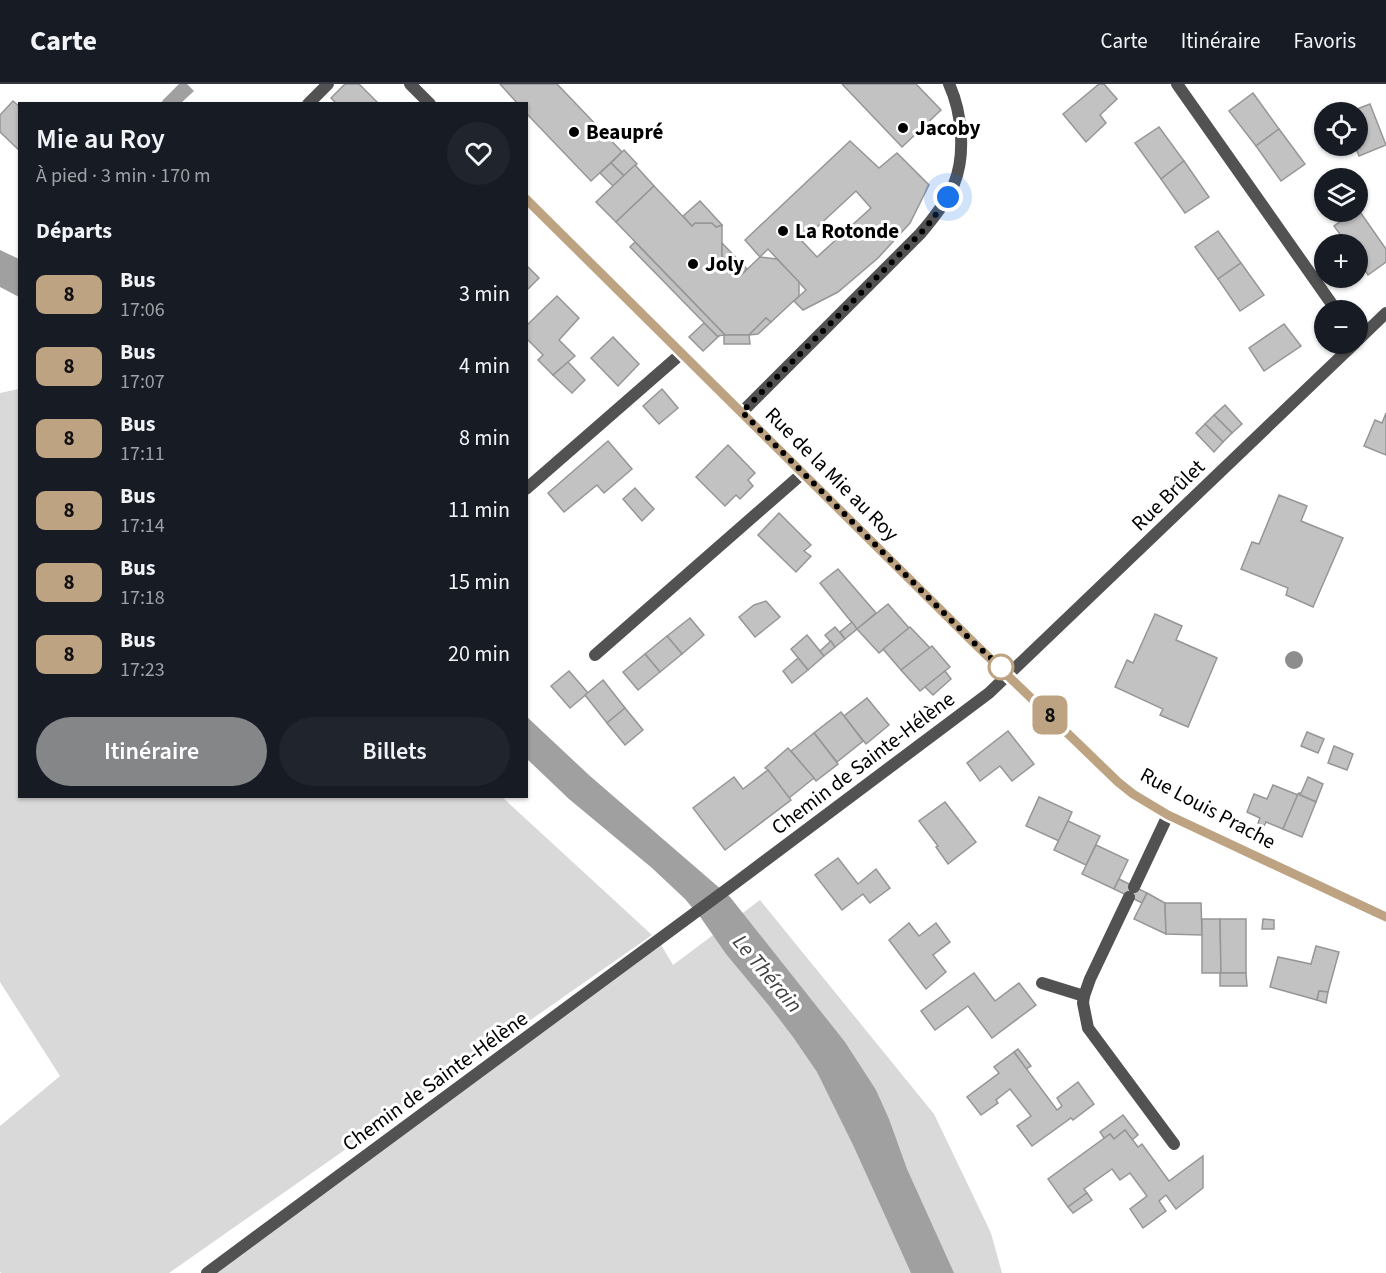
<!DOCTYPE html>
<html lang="fr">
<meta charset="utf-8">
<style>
:root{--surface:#171b24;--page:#20242c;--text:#f1f3f6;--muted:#9ea1a6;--line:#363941;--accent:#858687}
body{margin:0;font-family:"Source Sans 3",sans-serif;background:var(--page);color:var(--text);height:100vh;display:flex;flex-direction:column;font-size:22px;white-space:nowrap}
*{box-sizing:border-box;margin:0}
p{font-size:20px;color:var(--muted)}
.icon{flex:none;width:33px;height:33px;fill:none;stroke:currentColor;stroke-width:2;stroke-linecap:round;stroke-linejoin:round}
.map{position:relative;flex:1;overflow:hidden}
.panel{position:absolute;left:18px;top:18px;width:510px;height:696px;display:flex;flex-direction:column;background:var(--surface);border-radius:0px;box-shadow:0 2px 4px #0004}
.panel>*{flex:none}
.badge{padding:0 12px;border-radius:9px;font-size:21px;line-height:39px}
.controls{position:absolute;left:1314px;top:18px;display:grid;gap:12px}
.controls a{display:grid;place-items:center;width:54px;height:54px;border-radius:50%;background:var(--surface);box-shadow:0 2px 4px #0004;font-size:30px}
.you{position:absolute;width:30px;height:30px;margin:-15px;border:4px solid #fff;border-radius:50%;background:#1a73e8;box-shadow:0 0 0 9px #1a73e833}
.map>.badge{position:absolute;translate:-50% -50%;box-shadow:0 0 0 3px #fff}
h2{padding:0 18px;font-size:22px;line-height:54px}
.round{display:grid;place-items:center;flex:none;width:63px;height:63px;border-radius:32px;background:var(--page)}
.headline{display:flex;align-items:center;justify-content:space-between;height:102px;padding:0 18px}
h1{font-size:28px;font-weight:600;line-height:45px}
.action{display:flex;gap:12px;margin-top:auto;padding:12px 18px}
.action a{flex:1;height:69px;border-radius:36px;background:var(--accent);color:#fff;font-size:24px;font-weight:600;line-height:69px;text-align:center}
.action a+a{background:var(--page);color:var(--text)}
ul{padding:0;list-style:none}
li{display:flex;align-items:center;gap:18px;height:72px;padding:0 18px}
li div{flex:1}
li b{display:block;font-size:22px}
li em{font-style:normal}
li .badge{min-width:66px;font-weight:700;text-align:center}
header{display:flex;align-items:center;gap:36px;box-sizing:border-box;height:84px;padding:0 30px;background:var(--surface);border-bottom:2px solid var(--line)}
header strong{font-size:28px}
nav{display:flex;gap:33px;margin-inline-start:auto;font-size:21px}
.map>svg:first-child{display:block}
.green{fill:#d9d9d9}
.water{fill:#a0a0a0}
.building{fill:#c2c2c2;stroke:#969696;stroke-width:1.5;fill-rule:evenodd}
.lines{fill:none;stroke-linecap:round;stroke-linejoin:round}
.service{stroke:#525252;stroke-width:12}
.minor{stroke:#525252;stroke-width:12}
.tree{fill:#8d8d8d}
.line-casing{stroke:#fff;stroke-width:14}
.line{stroke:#bda381;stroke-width:9}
.walk{stroke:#000;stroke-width:6;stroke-dasharray:0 10.8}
.poi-dot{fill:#000;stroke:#fff;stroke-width:2}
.stop-dot{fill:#fff;stroke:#bda381;stroke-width:3}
.labels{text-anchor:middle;stroke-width:6;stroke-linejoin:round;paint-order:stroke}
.poi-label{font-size:21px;font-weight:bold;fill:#000;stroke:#fff;text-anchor:start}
.street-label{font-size:21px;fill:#000;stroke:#fff}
.water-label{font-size:22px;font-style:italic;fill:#414141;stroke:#fff}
</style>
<header>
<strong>Carte</strong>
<nav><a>Carte</a><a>Itinéraire</a><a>Favoris</a></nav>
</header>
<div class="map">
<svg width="1386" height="1189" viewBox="0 0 1386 1189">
<rect width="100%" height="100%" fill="#fff"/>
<g class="green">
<path d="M 19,305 L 20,712 L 502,713 L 652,851 L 169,1189 L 1,1189 L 0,1187 L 0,1042 L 60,992 L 0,898 L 0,309 Z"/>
<path d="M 760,816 L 934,1030 L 991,1149 L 1002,1189 L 214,1189 L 660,859 L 673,881 Z"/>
</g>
<g class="water">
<path d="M 179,0 L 187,0 L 194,7 L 181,19 L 163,19 L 162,17 Z"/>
<path d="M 0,166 L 19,175 L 19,213 L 0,203 Z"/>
<path d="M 526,632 L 590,692 L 730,813 L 845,958 L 876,1006 L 889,1035 L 907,1085 L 954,1189 L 911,1189 L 854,1063 L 817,988 L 793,953 L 770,923 L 726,870 L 701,834 L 685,815 L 652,784 L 569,715 L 527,675 Z"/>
</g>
<g class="building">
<path d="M 345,0 L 359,0 L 379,20 L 337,20 L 331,14 Z"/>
<path d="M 500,0 L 557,0 L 622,68 L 591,97 L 526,29 L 526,20 L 518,20 Z"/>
<path d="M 842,0 L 916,0 L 941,26 L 902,63 Z"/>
<path d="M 1099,0 L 1104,0 L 1117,15 L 1100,31 L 1106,39 L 1086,58 L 1063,30 Z"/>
<path d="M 1253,9 L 1279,45 L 1256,62 L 1229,27 Z"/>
<path d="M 13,17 L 20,23 L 20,67 L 0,48 L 0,31 Z"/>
<path d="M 1370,20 L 1386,61 L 1359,72 L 1355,62 L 1358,62 L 1358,28 L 1349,28 Z"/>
<path d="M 1159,43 L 1184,77 L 1161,95 L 1135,59 Z"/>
<path d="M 1279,45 L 1305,80 L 1281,97 L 1256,62 Z"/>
<path d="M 850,57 L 879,84 L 897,69 L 929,101 L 910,139 L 878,174 L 838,208 L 803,226 L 794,217 L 806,206 L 768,165 L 760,173 L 745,156 ZM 856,107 L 871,124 L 817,173 L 802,157 Z"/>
<path d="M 624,66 L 637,80 L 624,92 L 611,79 Z"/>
<path d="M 1184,77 L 1209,113 L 1185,129 L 1161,95 Z"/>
<path d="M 611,79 L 624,92 L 613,102 L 600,89 Z"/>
<path d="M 635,81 L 654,102 L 616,138 L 596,118 Z"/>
<path d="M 654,102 L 692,142 L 695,139 L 712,139 L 716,143 L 722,141 L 722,172 L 740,192 L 760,173 L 777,175 L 799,198 L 799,212 L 771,238 L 766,234 L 749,251 L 725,251 L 616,138 Z"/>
<path d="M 700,117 L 722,141 L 716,143 L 712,139 L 695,139 L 692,142 L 683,132 Z"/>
<path d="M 1358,125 L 1386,165 L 1386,178 L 1368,191 L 1358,175 L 1358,160 L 1347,160 L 1334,142 L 1354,128 L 1358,128 Z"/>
<path d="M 1218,147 L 1241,179 L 1218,195 L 1195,163 Z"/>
<path d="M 635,158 L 725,251 L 717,252 L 630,163 Z"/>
<path d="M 722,159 L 747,185 L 740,192 L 722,172 Z"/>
<path d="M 1241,179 L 1264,211 L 1240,227 L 1218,195 Z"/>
<path d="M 526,181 L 539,194 L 526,207 Z"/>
<path d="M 557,212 L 579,234 L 559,256 L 575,272 L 553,291 L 538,276 L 543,271 L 526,254 L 526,242 Z"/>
<path d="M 766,234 L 771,238 L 758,250 L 749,251 Z"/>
<path d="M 704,239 L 717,252 L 719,252 L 703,267 L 689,253 Z"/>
<path d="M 1284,240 L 1301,262 L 1264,287 L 1249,264 Z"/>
<path d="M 725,251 L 749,251 L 750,260 L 724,260 L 724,252 Z"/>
<path d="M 613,253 L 639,280 L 618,302 L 591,274 Z"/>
<path d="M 568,278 L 585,296 L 572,309 L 553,291 Z"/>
<path d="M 662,305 L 678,324 L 659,340 L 643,322 Z"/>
<path d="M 1225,321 L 1242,340 L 1232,349 L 1214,331 Z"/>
<path d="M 1386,329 L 1386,371 L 1364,362 L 1375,336 L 1382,339 Z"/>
<path d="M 1214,331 L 1232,349 L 1223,358 L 1205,340 Z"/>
<path d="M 1205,340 L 1223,358 L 1214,368 L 1196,349 Z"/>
<path d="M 608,357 L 632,385 L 604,409 L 597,401 L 564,428 L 548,409 Z"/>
<path d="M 728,361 L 755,389 L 748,396 L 753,402 L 740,415 L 736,411 L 725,422 L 696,393 Z"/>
<path d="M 635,404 L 654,425 L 642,437 L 623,415 Z"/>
<path d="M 1279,411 L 1307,422 L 1301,437 L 1343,454 L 1313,523 L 1286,511 L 1288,504 L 1241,485 L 1252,458 L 1259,460 Z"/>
<path d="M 779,429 L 811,461 L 804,467 L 811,472 L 796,488 L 758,451 Z"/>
<path d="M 838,485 L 876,529 L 857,545 L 820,499 Z"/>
<path d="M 766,517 L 780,533 L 755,553 L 739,533 L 754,521 Z"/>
<path d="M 888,520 L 909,544 L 879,569 L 857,545 Z"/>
<path d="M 1155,530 L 1182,542 L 1176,556 L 1217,574 L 1188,643 L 1160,631 L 1163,625 L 1115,603 L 1127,576 L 1133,579 Z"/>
<path d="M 690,534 L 704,551 L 682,570 L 667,552 Z"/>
<path d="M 852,538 L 857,545 L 845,555 L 840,548 Z"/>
<path d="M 835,543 L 845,555 L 835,563 L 825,551 Z"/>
<path d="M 910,543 L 930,564 L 901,586 L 883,565 Z"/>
<path d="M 807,551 L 824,572 L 808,586 L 791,565 Z"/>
<path d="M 667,552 L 682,570 L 660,588 L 645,570 Z"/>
<path d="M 831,557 L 835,563 L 824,572 L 820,567 Z"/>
<path d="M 932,562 L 950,583 L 920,607 L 901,586 Z"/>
<path d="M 645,570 L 660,588 L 638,606 L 623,588 Z"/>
<path d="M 798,574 L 808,586 L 792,599 L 783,587 Z"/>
<path d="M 569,587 L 588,609 L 570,624 L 551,602 Z"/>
<path d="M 945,587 L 951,595 L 933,611 L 925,603 Z"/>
<path d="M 603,596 L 625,624 L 607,639 L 585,611 Z"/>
<path d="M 867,614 L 889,641 L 866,660 L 844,632 Z"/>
<path d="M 625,624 L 643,646 L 625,661 L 607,639 Z"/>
<path d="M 841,628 L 863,657 L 837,678 L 814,649 Z"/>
<path d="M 1008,647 L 1034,680 L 1012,697 L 1000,682 L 980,697 L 967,679 Z"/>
<path d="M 1307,648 L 1324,655 L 1318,669 L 1301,662 Z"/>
<path d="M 814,649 L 838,680 L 816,697 L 791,667 Z"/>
<path d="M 1334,662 L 1353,670 L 1347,686 L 1328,679 Z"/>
<path d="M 788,664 L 814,694 L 789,714 L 768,686 L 765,684 Z"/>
<path d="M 768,686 L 791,716 L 725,766 L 693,724 L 734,693 L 743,705 Z"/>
<path d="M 1308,693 L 1323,700 L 1316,718 L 1298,710 L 1299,709 L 1301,709 Z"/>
<path d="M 1273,701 L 1298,711 L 1283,745 L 1266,738 L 1264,742 L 1258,739 L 1260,734 L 1247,728 L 1254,710 L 1267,715 Z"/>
<path d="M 1298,710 L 1316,718 L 1302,753 L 1283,745 Z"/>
<path d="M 1039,713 L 1072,728 L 1059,757 L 1026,742 Z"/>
<path d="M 945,718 L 976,758 L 948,780 L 936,763 L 938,762 L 919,737 Z"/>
<path d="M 1068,737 L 1100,752 L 1086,781 L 1054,766 Z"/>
<path d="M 1096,761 L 1128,776 L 1114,805 L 1082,790 Z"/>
<path d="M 838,774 L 858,800 L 876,785 L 890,804 L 870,819 L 863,810 L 842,826 L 815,791 Z"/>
<path d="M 1119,795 L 1147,809 L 1142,819 L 1114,805 Z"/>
<path d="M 1147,809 L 1165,819 L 1166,850 L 1134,835 Z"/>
<path d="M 1165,819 L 1201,819 L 1202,851 L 1166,850 Z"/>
<path d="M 1202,835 L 1220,835 L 1221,889 L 1202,889 Z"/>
<path d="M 1220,835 L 1246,835 L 1246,889 L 1221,889 Z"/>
<path d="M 1263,835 L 1274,836 L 1274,845 L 1262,845 Z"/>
<path d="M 909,839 L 919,852 L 936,839 L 950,858 L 933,871 L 946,888 L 926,905 L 889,856 Z"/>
<path d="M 1316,862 L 1339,868 L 1328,908 L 1319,907 L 1317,916 L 1270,903 L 1278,873 L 1311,880 Z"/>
<path d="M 974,889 L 995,917 L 1019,899 L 1036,921 L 992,954 L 968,922 L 935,946 L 921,927 Z"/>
<path d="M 1220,889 L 1246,889 L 1247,902 L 1220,902 Z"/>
<path d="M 1319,907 L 1328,908 L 1326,919 L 1317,916 Z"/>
<path d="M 1018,965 L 1031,982 L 1026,985 L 1014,968 Z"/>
<path d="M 1014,968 L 1057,1026 L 1062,1022 L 1057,1014 L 1078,998 L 1094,1020 L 1073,1036 L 1071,1034 L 1032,1062 L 1017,1042 L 1031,1032 L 1010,1005 L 996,1016 L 998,1019 L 981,1031 L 967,1013 L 999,989 L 994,983 Z"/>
<path d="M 1123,1031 L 1138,1051 L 1132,1056 L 1125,1046 L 1114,1055 L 1110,1050 L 1104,1054 L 1100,1048 Z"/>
<path d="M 1125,1046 L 1138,1063 L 1142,1060 L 1169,1097 L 1203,1072 L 1203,1104 L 1176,1125 L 1166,1111 L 1159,1117 L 1166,1127 L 1143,1144 L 1130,1125 L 1147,1112 L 1130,1089 L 1120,1096 L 1112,1085 L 1084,1105 L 1087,1109 L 1068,1123 L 1048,1095 L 1110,1050 L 1114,1055 Z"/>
<path d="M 1087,1109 L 1092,1116 L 1073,1129 L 1068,1123 Z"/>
</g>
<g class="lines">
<g class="service">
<path d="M 742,328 L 920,150 C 933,135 946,119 954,100 C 966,71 962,28 949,0"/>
<path d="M 526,405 L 682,269"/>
<path d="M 595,571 L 803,389"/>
<path d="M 1134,803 L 1168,731"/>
<path d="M 1129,813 L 1090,895 L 1084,912 L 1083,919 L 1088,944 L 1174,1060"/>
<path d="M 1042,899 L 1084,912"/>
</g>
<g class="minor">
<path d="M 410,0 L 430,20"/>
<path d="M 1177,0 L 1336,226"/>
<path d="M 308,20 L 328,0"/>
<path d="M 526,115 L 973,557 L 1118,698 L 1133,710 L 1168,731 L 1386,833"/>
<path d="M 1358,256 L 1386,229"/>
<path d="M 207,1189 L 738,797 L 989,609 L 1354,260"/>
</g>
</g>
<circle class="tree" cx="1294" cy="576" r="9"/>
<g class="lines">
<g class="line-casing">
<path id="line" d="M 526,115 L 973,558 L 1118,698 L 1133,710 L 1168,731 L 1386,833"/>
</g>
<use href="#line" class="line"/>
<path class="walk" d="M 948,113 L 932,136 L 920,150 L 742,328 L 973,558 L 1001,583"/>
</g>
<g class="poi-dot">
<circle cx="903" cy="44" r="6"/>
<circle cx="574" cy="48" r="6"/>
<circle cx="783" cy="147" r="6"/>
<circle cx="693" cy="180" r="6"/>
</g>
<circle class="stop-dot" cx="1001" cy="583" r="12"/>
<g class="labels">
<g class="poi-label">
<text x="915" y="51">Jacoby</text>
<text x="586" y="55">Beaupré</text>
<text x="795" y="154">La Rotonde</text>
<text x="705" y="187">Joly</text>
</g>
<g class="street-label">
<text transform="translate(832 390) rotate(45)" y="7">Rue de la Mie au Roy</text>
<text transform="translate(1168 411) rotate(-44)" y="7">Rue Brûlet</text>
<text transform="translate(863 679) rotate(-37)" y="7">Chemin de Sainte-Hélène</text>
<text transform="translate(1208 724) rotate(28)" y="7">Rue Louis Prache</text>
<text transform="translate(435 997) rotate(-36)" y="7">Chemin de Sainte-Hélène</text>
</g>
<g class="water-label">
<text transform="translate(768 889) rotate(50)" y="8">Le Thérain</text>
</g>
</g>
</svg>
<div class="controls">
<a><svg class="icon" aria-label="locate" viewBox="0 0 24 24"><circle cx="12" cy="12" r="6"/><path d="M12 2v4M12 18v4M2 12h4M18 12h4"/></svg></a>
<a><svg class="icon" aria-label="layers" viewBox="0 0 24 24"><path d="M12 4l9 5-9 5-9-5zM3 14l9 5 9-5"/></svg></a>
<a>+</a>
<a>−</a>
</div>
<div class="you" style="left:948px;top:113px"></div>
<b class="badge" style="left:1050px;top:631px;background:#bda381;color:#111">8</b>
<section class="panel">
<div class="headline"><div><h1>Mie au Roy</h1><p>À pied · 3 min · 170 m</p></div><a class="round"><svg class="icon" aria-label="heart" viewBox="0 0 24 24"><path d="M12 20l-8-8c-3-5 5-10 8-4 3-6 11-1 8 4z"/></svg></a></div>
<h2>Départs</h2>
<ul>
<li><span class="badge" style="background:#bda381;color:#111">8</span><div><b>Bus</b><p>17:06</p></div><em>3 min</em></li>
<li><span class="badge" style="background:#bda381;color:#111">8</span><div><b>Bus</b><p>17:07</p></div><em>4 min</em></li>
<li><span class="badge" style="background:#bda381;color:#111">8</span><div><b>Bus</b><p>17:11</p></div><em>8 min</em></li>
<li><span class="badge" style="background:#bda381;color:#111">8</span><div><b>Bus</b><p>17:14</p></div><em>11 min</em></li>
<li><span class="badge" style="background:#bda381;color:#111">8</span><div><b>Bus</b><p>17:18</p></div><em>15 min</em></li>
<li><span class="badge" style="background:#bda381;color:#111">8</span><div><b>Bus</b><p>17:23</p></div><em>20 min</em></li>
</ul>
<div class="action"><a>Itinéraire</a><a>Billets</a></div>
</section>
</div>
